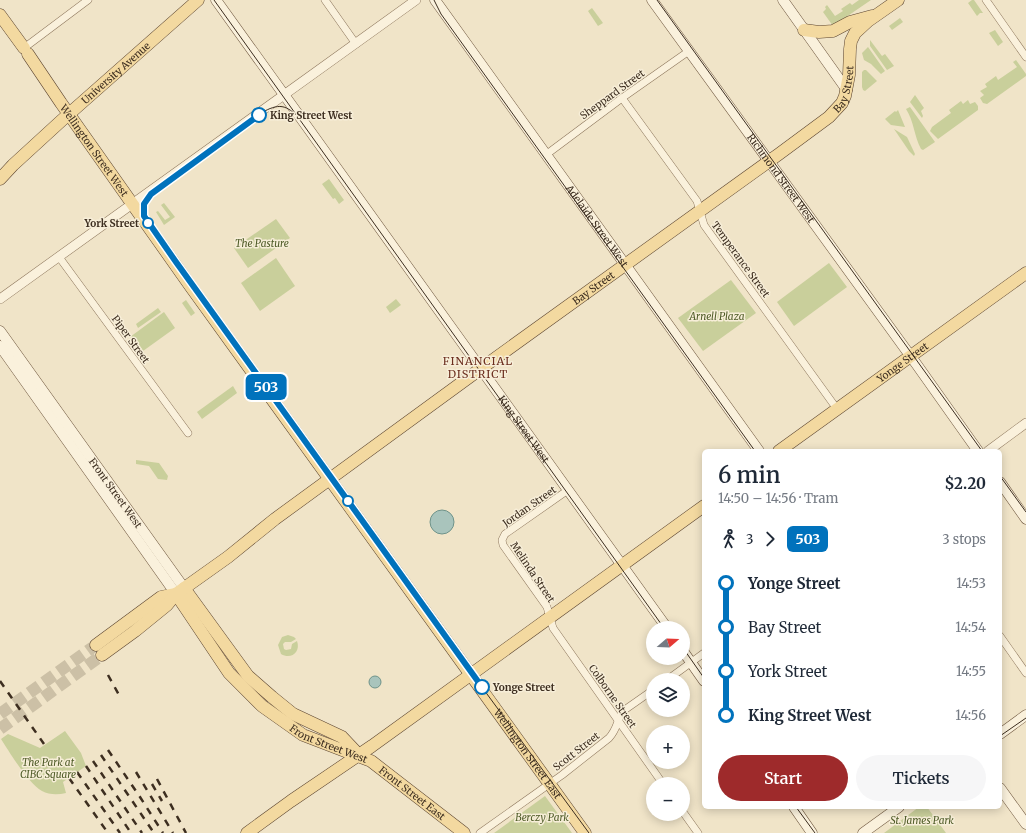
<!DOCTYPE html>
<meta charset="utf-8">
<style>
:root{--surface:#fff;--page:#f6f6f7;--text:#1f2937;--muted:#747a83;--accent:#9e2a2b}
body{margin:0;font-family:Merriweather,serif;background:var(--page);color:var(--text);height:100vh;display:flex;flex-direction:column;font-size:15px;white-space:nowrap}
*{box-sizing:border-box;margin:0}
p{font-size:13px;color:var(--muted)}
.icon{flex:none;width:22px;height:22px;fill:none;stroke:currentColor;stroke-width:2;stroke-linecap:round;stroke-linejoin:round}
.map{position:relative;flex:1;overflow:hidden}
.panel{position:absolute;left:702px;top:449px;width:300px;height:360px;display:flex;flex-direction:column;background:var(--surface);border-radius:6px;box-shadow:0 2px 10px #0003}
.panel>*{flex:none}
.badge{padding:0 8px;border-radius:6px;font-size:14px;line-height:26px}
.needle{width:26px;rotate:71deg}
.fabs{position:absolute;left:646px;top:621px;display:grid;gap:8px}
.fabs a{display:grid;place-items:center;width:44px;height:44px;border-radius:50%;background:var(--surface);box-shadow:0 2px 10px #0003;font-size:20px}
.map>.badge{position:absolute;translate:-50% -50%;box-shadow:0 0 0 2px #fff}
.legs{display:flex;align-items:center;gap:6px;height:44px;padding:0 16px;font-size:13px}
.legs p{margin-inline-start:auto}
.head{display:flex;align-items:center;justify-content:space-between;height:68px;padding:0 16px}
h1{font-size:22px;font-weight:600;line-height:30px}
.action{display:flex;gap:8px;margin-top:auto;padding:8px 16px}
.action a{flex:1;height:46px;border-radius:24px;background:var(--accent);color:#fff;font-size:16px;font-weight:600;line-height:46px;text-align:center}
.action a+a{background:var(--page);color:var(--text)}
ul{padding:0 16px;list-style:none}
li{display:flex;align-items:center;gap:14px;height:44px;font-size:15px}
li i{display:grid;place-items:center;width:6px;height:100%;margin:0 5px;background:currentColor}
li i::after{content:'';width:10px;height:10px;margin:-5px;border:3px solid;border-radius:50%;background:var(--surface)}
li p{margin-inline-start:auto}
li:first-child i{background:linear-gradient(#0000 50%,currentColor 0)}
li:last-child i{background:linear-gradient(currentColor 50%,#0000 0)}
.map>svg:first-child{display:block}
.green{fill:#c9cf9b}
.water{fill:#a9c4bc;stroke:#6f938a}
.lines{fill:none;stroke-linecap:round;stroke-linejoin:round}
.primary-tunnel{stroke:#ccc0a6;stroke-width:12;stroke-dasharray:12 6;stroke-linecap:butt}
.minor-casing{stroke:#8d765c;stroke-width:8}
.tertiary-casing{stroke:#8d765c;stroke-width:10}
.secondary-casing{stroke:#6f573f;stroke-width:11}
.primary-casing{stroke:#5b4430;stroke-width:13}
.minor{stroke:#faf1dc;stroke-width:7}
.tertiary{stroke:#faf1dc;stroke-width:9}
.secondary{stroke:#faf1dc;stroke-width:10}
.primary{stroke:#f3d9a0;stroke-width:12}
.tram{stroke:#3d2e20;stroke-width:1}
.rail{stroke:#3d2e20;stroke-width:2.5;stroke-dasharray:7 7;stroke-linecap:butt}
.line-1-casing{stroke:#fff;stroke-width:9}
.line-1{stroke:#0072bc;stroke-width:6}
.stop-1-dot{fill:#fff;stroke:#0072bc;stroke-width:2}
.labels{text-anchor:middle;stroke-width:3;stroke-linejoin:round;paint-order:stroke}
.street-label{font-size:10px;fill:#3d2e20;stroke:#f7eed8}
.stop-label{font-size:10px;font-weight:bold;fill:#3d2e20;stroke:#f7eed8;text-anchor:start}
.park-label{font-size:10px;font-style:italic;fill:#4d5a26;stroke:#f7eed8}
.neighbourhood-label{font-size:11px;letter-spacing:1px;fill:#6b2e1e;stroke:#f7eed8}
</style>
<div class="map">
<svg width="1026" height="833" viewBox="0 0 1026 833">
<rect width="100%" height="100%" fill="#f0e4c8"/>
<g class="green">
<path d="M 859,0 L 871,0 L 833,26 L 823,12 L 826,9 L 825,7 L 827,5 L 835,16 L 843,11 L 841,9 L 850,3 L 852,5 Z"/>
<path d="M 972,0 L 974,0 L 983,13 L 980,13 L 977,16 L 968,3 Z"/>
<path d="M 592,8 L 603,23 L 598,26 L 588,11 Z"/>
<path d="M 900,18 L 903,22 L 892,30 L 889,26 Z"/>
<path d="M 995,30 L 1003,42 L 998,46 L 989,33 Z"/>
<path d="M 870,40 L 882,56 L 885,54 L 894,66 L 887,70 L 870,46 Z"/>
<path d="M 868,47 L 885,71 L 881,74 L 871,64 L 864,60 L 862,53 Z"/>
<path d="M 1016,60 L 1026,74 L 1026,76 L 987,104 L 983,103 L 980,98 L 984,95 L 980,91 L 987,87 L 985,84 L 996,76 L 998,80 L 1017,67 L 1013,62 Z"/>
<path d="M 864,70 L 866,70 L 877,81 L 865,91 L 863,90 L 862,87 L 862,72 Z"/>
<path d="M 915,95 L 924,108 L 921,111 L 923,116 L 922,118 L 910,102 Z"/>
<path d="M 968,100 L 970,104 L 975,102 L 978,106 L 978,110 L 938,139 L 930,131 L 932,127 L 951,113 L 949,110 L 961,101 L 963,104 Z"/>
<path d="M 910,107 L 935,142 L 923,150 L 921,149 C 914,136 914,121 906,109 Z"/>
<path d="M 898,110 L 905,127 L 891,125 L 885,119 L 895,111 L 896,112 Z"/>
<path d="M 894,129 L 907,137 L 915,154 L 914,156 L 909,151 Z"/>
<path d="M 329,179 L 344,200 L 339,204 L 335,198 L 333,199 L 322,184 Z"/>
<path d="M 164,203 L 175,217 L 164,225 L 156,212 L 158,211 L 165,220 L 170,217 L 161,205 Z"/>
<path d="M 276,219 L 290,238 L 248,268 L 234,248 Z"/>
<path d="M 276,258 L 295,286 L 260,311 L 241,283 Z"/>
<path d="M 829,263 L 847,287 L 794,326 L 777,302 Z"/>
<path d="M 731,280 L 756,313 L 703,351 L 678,318 Z"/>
<path d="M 396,299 L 401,305 L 390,313 L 386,307 Z"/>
<path d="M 186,300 L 195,313 L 191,316 L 182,303 Z"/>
<path d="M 158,308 L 161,312 L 138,328 L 136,324 Z"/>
<path d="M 164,312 L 175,328 L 143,351 L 138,343 L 135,344 L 130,337 Z"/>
<path d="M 233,386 L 237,393 L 202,419 L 197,412 Z"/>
<path d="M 136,460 L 159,463 L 168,476 L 167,480 L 158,479 L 149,466 L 136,464 Z"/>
<path d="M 288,635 L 294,637 L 296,639 L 291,642 L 285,642 L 283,644 L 284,649 L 286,650 L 291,649 L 292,644 L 297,641 C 301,652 291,660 281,654 L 278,645 L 282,637 Z"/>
<path d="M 65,731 L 81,753 L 86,766 L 63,782 L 66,793 C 58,795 49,795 42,791 C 28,783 10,753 1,739 L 8,734 L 40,748 Z"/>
<path d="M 545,796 L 572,833 L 494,833 Z"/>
<path d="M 919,807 L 927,807 L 946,833 L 884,833 Z"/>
</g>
<g class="water">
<circle cx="442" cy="522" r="12"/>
<circle cx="375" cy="682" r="6"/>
</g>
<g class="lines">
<g class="primary-tunnel">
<path d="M 0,714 L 96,645"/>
<path d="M 0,729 L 102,655"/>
</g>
<g class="minor-casing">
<g id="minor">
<path d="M 325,0 L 356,44"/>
<path d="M 986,0 L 1026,57"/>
<path d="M 24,48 L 88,0"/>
<path d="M 622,98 L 697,201 L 704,225 L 837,409"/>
<path d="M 547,154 L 622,98 L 689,51"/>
<path d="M 59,257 L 188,433"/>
<path d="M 568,490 L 505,534 L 502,540 L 503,545 L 547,607 L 553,628 L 663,784"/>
<path d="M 1000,636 L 1026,673"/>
<path d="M 667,680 L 704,653"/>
<path d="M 683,812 L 698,833"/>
<path d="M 480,833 L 562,775 L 609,738 C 618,728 616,722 623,711 L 653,690"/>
</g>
</g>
<g class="tertiary-casing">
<g id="tertiary">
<path d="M 0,299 L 416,0"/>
<path d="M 988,451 L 1026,423"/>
</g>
</g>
<g class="secondary-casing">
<g id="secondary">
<path id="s1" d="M 216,0 L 667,628"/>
<path id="s2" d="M 435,0 L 759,451"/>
<path id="s3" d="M 652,0 L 917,365 L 978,451"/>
<path d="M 783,0 L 847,90"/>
<path id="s4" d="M 0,331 L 184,588"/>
<path d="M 0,346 L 176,594"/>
<path d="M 1000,482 L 1026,519"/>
<path d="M 683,651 L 704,681"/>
<path d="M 1000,734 L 1026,715"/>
<path d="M 1000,788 L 1026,824"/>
<path d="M 794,807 L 812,833"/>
<path d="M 863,833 L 899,807"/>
</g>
</g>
<g class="primary-casing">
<g id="primary">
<path d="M 0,15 L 24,48"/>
<path d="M 804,30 L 819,32 L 833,31 L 850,22 L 872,16"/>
<path id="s5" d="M 28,54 L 61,103 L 191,287 L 585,833"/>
<path id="s6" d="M 0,179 L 13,165 L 61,121 L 198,0"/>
<path id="s7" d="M 779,451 L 1026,273"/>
<path d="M 184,588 L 248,676 L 272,697 L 293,714 L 342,737 L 359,755"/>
<path id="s8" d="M 176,594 L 229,673 L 262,706 L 303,735 L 371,761 L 464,833"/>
<path d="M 96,645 L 161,597 L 176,594"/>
<path id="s9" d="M 102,655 L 135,631 L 167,605 L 176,594 L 228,557 L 275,519 L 479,370 L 779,154 L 829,117 L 842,103 L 845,96 L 849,75 L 850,49 L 851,41 L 855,33 L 868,21 L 898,0"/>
<path d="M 247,833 L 291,801 L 372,746 L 704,506"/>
</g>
</g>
<use href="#minor" class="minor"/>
<use href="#tertiary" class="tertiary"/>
<use href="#secondary" class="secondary"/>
<use href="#primary" class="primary"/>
<g class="tram">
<path d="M 214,0 L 664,628"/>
<path d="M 434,0 L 441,14 L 755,451"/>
<path d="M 657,0 L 982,451"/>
<path d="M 300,119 C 286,104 279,103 261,113 L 151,194 L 143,204 L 144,216 L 176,262 L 440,630 L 589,833"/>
<path d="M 1000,476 L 1026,512"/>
<path d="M 683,648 L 704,678"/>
<path d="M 1000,736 L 1026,718"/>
<path d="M 796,807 L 815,833"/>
</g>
<g class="rail">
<path d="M 108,675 L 119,695"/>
<path d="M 0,681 L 44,744"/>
<path d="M 108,750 L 140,797 L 163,833"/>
<path d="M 101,755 L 154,833"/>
<path d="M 93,761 L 142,833"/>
<path d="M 86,766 L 131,833"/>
<path d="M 77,772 L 120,833"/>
<path d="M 136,772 L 173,833"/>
<path d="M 69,778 L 108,833"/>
<path d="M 157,779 L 186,833"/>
<path d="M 152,784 L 162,801"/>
</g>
</g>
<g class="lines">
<g class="line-1-casing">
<path id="line-1" d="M 259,115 L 151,194 L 144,204 L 144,216 L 176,262 L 482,687"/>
</g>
<use href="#line-1" class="line-1"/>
</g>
<g class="stop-1-dot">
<circle cx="259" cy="115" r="7"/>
<circle cx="148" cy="223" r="5"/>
<circle cx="348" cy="501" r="5"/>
<circle cx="482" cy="687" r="7"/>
</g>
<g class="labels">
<g class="street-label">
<text dy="4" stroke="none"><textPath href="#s6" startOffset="157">University Avenue</textPath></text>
<text dy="4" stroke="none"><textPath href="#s9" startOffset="938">Bay Street</textPath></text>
<text transform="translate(612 94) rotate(-36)" y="4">Sheppard Street</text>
<text dy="4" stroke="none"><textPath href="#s5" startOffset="117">Wellington Street West</textPath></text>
<text dy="4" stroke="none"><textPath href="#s3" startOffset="220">Richmond Street West</textPath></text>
<text dy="4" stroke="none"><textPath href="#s2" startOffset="278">Adelaide Street West</textPath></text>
<text transform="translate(741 259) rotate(54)" y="4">Temperance Street</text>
<text dy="4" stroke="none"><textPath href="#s9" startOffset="614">Bay Street</textPath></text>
<text transform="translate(131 339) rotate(54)" y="4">Piper Street</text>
<text dy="4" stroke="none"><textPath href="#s7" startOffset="152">Yonge Street</textPath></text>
<text dy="4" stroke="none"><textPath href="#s1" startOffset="528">King Street West</textPath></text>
<text dy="4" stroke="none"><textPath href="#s4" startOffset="199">Front Street West</textPath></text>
<text transform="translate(529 506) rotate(-35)" y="4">Jordan Street</text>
<text transform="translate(533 572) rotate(56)" y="4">Melinda Street</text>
<text transform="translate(613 696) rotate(55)" y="4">Colborne Street</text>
<text dy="4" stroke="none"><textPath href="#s8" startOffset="219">Front Street West</textPath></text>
<text transform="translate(576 751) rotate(-38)" y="4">Scott Street</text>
<text dy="4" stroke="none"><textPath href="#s5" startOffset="860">Wellington Street East</textPath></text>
<text dy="4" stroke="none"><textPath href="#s8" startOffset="317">Front Street East</textPath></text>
</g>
<g class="stop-label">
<text x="270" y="119">King Street West</text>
<text x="139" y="227" text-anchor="end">York Street</text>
<text x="493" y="691">Yonge Street</text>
</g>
<g class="park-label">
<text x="262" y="247">The Pasture</text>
<text x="717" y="320">Arnell Plaza</text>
<text x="48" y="766">The Park at<tspan x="48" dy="12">CIBC Square</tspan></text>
<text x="542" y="821">Berczy Park</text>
<text x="922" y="824">St. James Park</text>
</g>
<g class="neighbourhood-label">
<text x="478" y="365">FINANCIAL<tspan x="478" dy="13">DISTRICT</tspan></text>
</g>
</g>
</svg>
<div class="fabs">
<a><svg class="needle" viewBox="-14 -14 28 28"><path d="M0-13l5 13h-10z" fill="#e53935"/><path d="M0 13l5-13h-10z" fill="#747a83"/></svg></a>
<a><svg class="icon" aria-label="layers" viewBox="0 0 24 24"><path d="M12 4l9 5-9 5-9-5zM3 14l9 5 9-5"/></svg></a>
<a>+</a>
<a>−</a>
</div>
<b class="badge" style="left:266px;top:387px;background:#0072bc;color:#fff">503</b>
<section class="panel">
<div class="head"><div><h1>6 min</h1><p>14:50 – 14:56 · Tram</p></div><b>$2.20</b></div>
<div class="legs"><svg class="icon" aria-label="walk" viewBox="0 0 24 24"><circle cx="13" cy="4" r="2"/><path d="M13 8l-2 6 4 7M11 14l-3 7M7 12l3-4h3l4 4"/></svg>3<svg class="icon" aria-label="forward" viewBox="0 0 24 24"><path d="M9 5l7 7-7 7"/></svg><b class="badge" style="background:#0072bc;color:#fff">503</b><p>3 stops</p></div>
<ul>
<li><i style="color:#0072bc"></i><b>Yonge Street</b><p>14:53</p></li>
<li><i style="color:#0072bc"></i><span>Bay Street</span><p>14:54</p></li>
<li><i style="color:#0072bc"></i><span>York Street</span><p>14:55</p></li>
<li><i style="color:#0072bc"></i><b>King Street West</b><p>14:56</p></li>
</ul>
<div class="action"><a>Start</a><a>Tickets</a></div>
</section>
</div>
